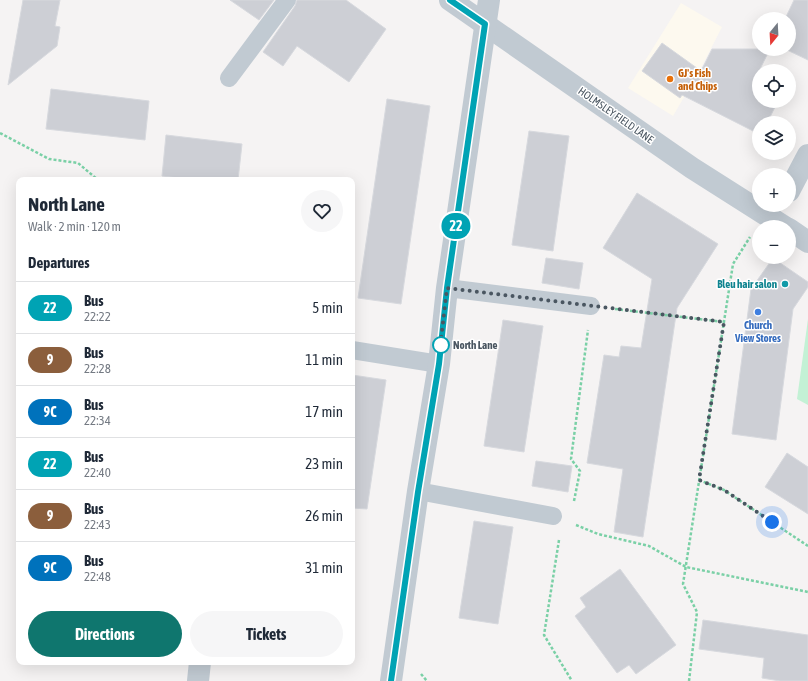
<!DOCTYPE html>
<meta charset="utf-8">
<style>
:root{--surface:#fff;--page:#f6f6f7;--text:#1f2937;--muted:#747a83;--line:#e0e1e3;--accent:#0f766e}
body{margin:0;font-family:"Asap Condensed",sans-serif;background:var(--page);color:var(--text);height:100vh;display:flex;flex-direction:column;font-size:15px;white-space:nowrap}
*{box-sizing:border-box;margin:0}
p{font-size:13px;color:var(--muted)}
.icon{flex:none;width:22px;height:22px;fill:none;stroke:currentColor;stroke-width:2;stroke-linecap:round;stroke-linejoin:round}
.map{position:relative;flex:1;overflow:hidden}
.panel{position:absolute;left:16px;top:177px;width:339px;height:488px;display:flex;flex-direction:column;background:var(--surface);border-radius:8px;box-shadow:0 4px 16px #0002}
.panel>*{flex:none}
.badge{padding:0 8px;border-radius:13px;font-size:14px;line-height:26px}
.needle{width:26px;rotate:198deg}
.controls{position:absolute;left:752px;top:12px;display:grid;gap:8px}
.controls a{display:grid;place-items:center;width:44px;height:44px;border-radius:50%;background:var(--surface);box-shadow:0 4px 16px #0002;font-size:20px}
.you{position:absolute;width:20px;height:20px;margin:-10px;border:3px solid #fff;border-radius:50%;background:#1a73e8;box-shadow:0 0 0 6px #1a73e833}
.map>.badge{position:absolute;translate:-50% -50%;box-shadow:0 0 0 2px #fff}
h2{padding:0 12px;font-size:15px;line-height:36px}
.round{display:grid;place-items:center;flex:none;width:42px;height:42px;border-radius:21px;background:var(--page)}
.headline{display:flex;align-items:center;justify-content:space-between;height:68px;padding:0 12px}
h1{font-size:19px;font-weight:700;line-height:30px}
.button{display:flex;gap:8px;margin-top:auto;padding:8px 12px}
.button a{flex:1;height:46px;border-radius:24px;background:var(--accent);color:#fff;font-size:16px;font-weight:700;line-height:46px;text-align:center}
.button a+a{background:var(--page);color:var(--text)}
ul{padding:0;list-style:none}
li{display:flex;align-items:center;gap:12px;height:52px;padding:0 12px;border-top:1px solid var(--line)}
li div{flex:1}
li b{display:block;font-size:15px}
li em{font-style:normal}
li .badge{min-width:44px;font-weight:700;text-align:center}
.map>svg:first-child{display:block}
.commercial{fill:#fdf9ef}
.green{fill:#c3f1d5}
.building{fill:#cdcfd5;stroke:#d7d9de}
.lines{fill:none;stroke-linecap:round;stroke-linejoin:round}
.path{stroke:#7ad0a6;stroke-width:2.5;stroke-dasharray:3 2;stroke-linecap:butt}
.service{stroke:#c1cad2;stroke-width:18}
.minor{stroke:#c1cad2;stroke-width:22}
.tertiary{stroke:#c1cad2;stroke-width:22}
.line-casing{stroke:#fff;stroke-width:9}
.line{stroke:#00a3b4;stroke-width:6}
.walk{stroke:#4a5661;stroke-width:4;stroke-dasharray:0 7.2}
.food-dot{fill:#e8710a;stroke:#fff;stroke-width:1.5}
.culture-dot{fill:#0f9aa8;stroke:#fff;stroke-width:1.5}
.shop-dot{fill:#3f7fe0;stroke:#fff;stroke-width:1.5}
.stop-dot{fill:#fff;stroke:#00a3b4;stroke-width:2}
.labels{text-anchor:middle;stroke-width:3;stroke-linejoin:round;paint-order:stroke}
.food-label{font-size:11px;font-weight:bold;fill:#c56008;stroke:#fff;text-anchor:start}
.street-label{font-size:11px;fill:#4a5661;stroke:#fff}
.culture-label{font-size:11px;font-weight:bold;fill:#0d838f;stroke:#fff;text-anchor:end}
.shop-label{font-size:11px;font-weight:bold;fill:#366cbe;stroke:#fff}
.stop-label{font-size:11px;font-weight:bold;fill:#4a5661;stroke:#fff;text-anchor:start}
</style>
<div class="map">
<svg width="808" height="681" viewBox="0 0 808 681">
<rect width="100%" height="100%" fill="#f5f3f3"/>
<path class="commercial" d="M 681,3 L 722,27 L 700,70 L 673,116 L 628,88 Z"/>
<path class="green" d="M 808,319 L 808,405 L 797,399 Z"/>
<g class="building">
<path d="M 23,0 L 60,0 L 55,26 L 60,27 L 57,46 L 8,85 Z"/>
<path d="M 230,0 L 274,0 L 259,20 Z"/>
<path d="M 297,0 L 346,0 L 386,29 L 349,82 L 297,46 L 283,66 L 263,52 L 295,6 Z"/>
<path d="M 794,0 L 808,0 L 808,60 L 785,49 L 789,49 L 789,19 L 785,19 Z"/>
<path d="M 662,43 L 701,71 L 712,49 L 770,49 L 759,71 L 759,101 L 778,101 L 767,123 L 759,123 L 759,134 L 682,95 L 680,98 L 642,71 Z"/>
<path d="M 51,89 L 149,101 L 145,140 L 46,129 Z"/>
<path d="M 387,99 L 430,106 L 401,304 L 358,298 Z"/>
<path d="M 529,131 L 569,136 L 553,251 L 512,245 Z"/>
<path d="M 166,135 L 242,144 L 238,180 L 197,180 L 162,176 Z"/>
<path d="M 637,193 L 718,244 L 677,308 L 643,537 L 614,532 L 623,469 L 587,463 L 604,355 L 619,357 L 621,346 L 641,348 L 652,279 L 603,248 Z"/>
<path d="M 546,258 L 583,263 L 579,289 L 542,283 Z"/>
<path d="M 773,258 L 808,282 L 808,287 L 793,309 L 776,440 L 732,434 L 751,289 Z"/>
<path d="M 503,320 L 543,326 L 524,452 L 484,446 Z"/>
<path d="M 352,375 L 386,380 L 367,509 L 352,508 Z"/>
<path d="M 787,453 L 808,467 L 808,514 L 765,487 Z"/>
<path d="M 536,461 L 572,466 L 568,492 L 532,486 Z"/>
<path d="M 474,521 L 513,527 L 498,624 L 459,618 Z"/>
<path d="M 620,569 L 676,645 L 636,674 L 629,665 L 617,673 L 575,616 L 586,607 L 580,598 Z"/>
<path d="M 703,620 L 808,635 L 808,681 L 780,681 L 762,678 L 764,658 L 699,649 Z"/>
</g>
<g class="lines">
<g class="path">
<path d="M 0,133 L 49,159 L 78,163 L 98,180"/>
<path d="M 615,309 L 724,322"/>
<path d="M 699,480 L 724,490 L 808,546"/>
<path d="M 574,501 L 580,471 L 571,459 L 588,330"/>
<path d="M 576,525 L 598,534 L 649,546 L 686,567 L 808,592"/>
<path d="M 559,540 L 544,635 L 572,681"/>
<path d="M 421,674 L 427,681"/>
<path d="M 689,681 L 697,612 L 683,584 L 733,264 L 750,237"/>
</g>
<g class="service">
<path d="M 229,78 L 287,0"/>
<path d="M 447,288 L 591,306"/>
<path d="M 352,350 L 439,364"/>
<path d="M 418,491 L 553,516"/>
</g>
<g class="minor">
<path d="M 450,0 L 692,168 L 785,227"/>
<path d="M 789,191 L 808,155"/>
<path d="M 789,229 L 808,242"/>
<path d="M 198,681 L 200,662"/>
</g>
<path class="tertiary" d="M 391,681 L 418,491 L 439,364 L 447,288 L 489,0"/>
</g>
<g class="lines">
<g class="line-casing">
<path id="line" d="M 391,681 L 418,492 L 439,364 L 447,288 L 485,24 L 450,0"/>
</g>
<use href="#line" class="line"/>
<path class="walk" d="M 441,345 L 440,348 L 447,288 L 724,322 L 699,480 L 724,490 L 772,522"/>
</g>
<circle class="food-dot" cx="670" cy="79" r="4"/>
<circle class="culture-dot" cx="785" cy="284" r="4"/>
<circle class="shop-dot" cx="758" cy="312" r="4"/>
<circle class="stop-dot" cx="441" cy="345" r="8"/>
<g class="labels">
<g class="food-label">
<text x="678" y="77">GJ's Fish<tspan x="678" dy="13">and Chips</tspan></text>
</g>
<g class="street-label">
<text transform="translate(616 115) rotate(35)" y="4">HOLMSLEY FIELD LANE</text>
</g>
<g class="culture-label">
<text x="777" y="288">Bleu hair salon</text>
</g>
<g class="shop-label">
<text x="758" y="329">Church<tspan x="758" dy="13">View Stores</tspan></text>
</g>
<g class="stop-label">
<text x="453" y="349">North Lane</text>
</g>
</g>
</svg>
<div class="controls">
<a><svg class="needle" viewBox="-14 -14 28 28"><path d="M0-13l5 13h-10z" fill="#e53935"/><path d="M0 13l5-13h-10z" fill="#747a83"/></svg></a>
<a><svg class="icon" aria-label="locate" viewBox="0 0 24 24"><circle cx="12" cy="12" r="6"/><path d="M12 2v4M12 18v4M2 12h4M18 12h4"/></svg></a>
<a><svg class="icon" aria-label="layers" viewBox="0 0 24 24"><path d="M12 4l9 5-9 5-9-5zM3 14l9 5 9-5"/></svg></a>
<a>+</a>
<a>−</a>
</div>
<div class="you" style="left:772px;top:522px"></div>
<b class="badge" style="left:456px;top:226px;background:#00a3b4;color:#fff">22</b>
<section class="panel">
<div class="headline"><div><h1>North Lane</h1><p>Walk · 2 min · 120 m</p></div><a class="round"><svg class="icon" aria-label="heart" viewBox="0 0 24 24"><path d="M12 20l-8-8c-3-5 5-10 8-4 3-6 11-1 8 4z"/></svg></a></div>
<h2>Departures</h2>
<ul>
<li><span class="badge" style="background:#00a3b4;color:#fff">22</span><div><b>Bus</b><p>22:22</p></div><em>5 min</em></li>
<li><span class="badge" style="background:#8b5e3c;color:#fff">9</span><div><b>Bus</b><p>22:28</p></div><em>11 min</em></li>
<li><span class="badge" style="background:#0072bc;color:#fff">9C</span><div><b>Bus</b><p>22:34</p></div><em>17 min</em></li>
<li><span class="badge" style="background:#00a3b4;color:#fff">22</span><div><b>Bus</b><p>22:40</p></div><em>23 min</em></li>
<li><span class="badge" style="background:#8b5e3c;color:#fff">9</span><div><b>Bus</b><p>22:43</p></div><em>26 min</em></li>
<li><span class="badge" style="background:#0072bc;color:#fff">9C</span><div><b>Bus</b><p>22:48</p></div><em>31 min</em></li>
</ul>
<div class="button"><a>Directions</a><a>Tickets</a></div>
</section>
</div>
